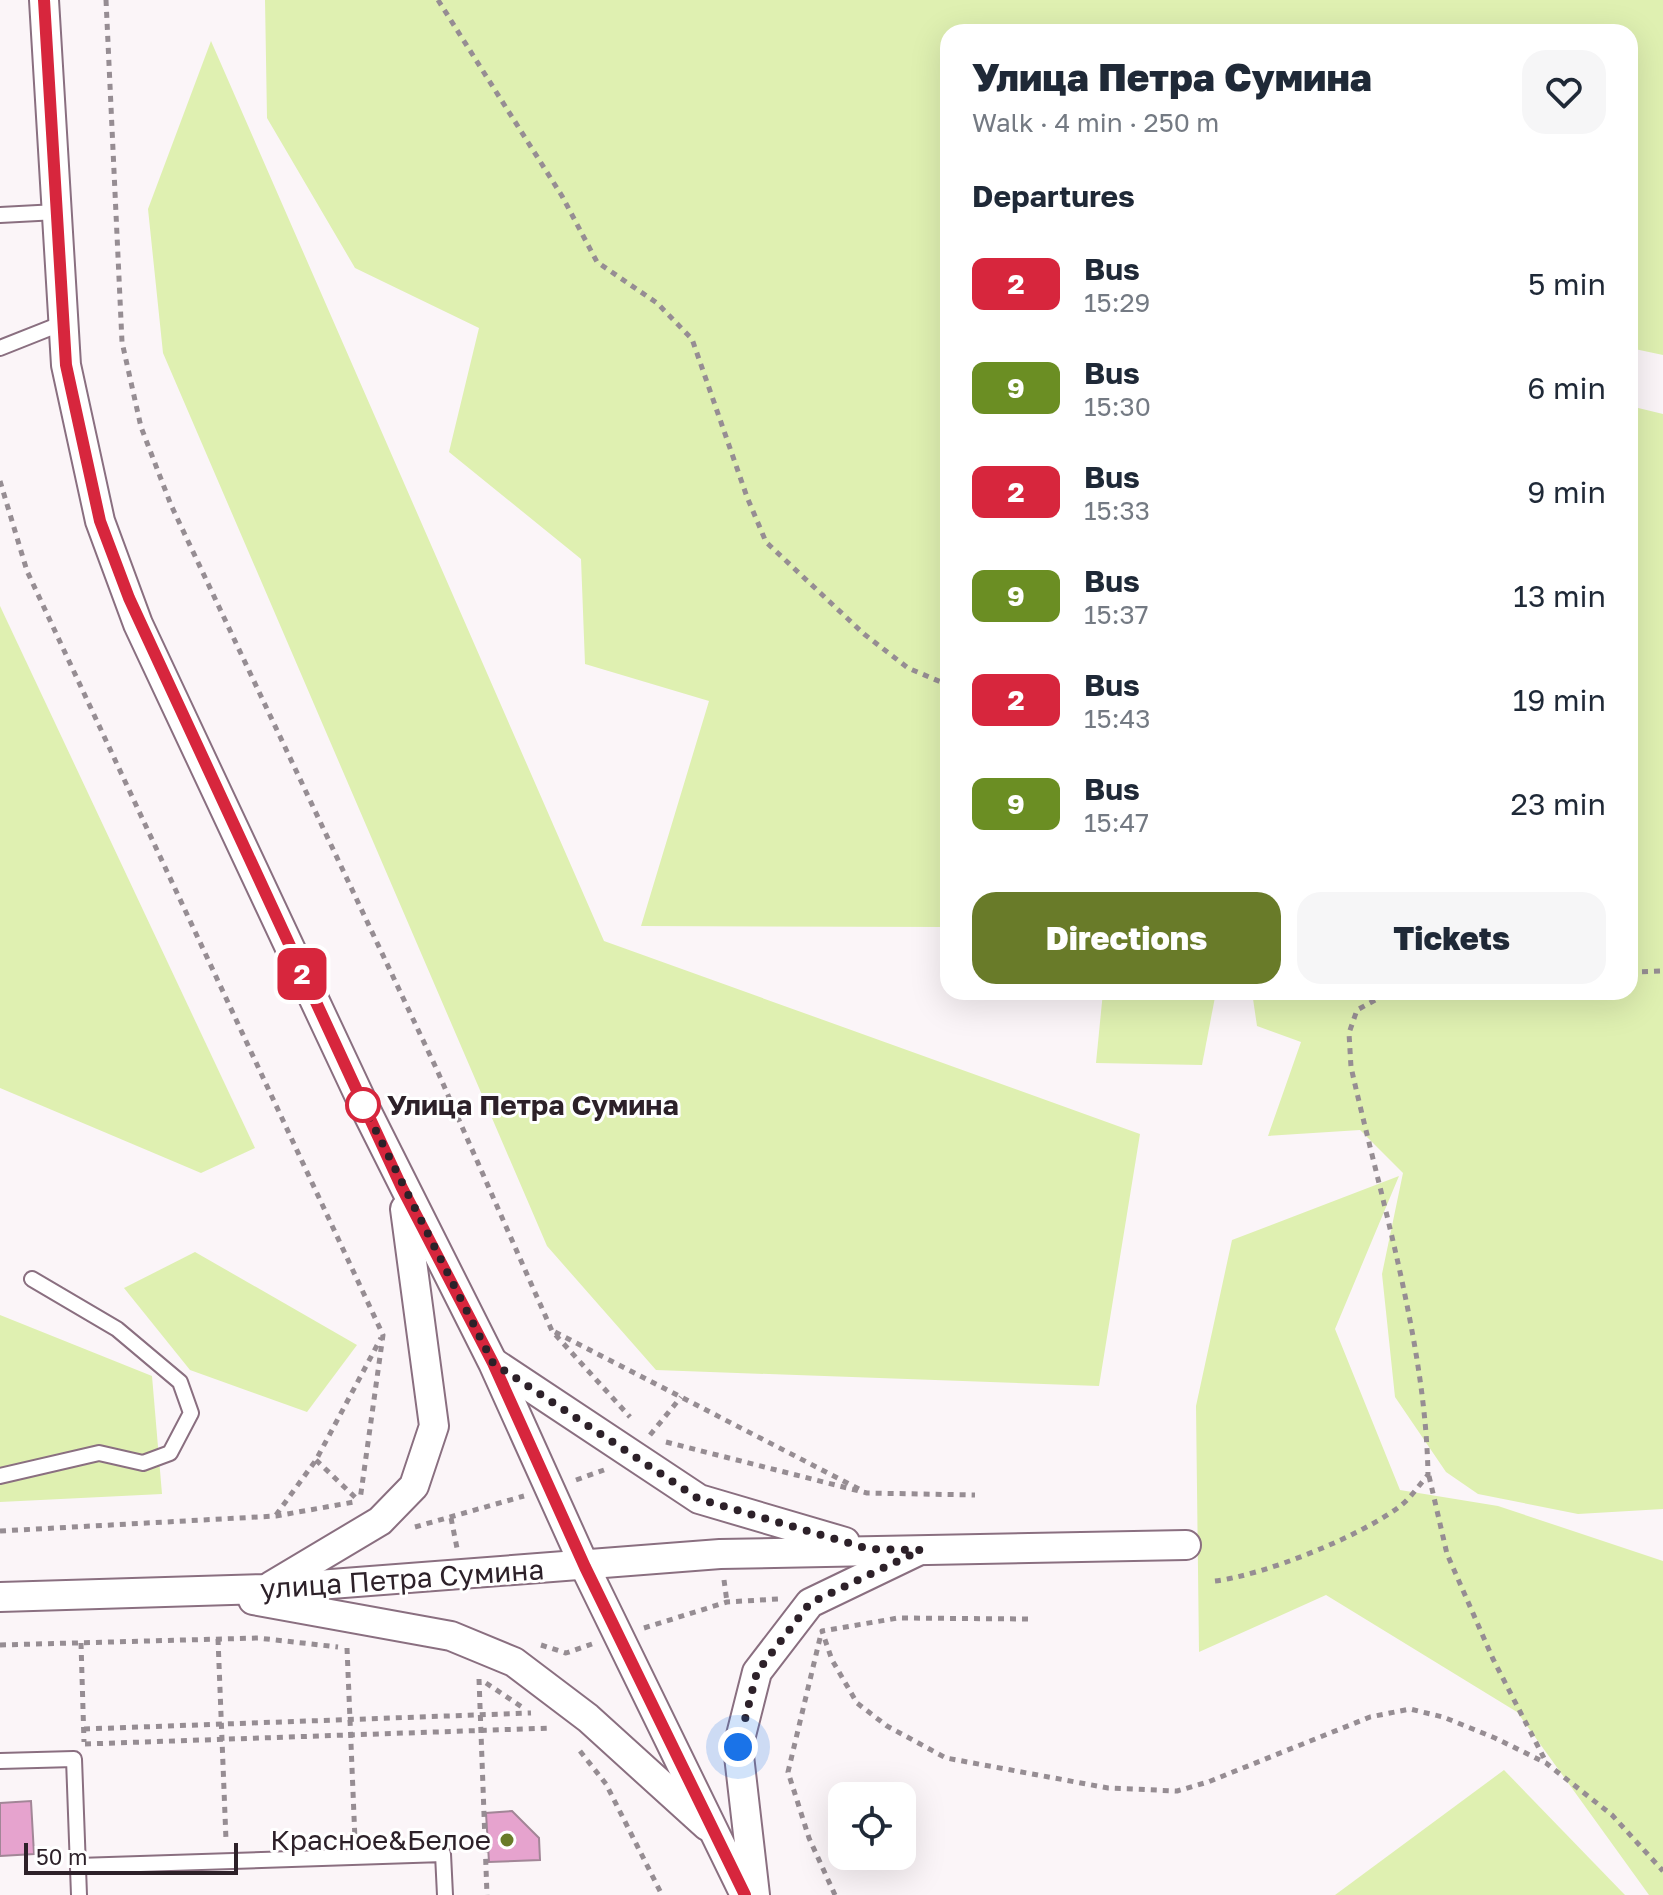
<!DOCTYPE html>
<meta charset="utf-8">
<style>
:root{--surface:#fff;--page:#f6f6f7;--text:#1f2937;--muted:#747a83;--accent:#697b29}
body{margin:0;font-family:"Golos Text",sans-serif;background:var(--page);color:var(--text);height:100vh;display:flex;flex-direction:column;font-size:30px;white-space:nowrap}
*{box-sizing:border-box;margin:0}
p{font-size:26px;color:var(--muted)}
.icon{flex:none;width:44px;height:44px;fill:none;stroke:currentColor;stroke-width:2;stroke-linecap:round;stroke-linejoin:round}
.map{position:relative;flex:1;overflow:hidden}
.side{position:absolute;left:940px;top:24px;width:698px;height:976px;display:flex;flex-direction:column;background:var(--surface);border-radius:24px;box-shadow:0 8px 32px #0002}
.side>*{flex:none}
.badge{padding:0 16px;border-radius:12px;font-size:28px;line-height:52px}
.fabs{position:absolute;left:828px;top:1782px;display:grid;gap:16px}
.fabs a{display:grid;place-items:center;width:88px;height:88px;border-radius:16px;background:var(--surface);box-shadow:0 8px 32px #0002;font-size:40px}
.scale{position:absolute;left:24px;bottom:20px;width:214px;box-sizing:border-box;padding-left:8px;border:4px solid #2d2129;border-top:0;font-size:22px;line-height:28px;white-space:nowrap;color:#2d2129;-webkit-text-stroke:6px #fff;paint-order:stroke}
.you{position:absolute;width:40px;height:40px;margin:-20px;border:6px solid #fff;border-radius:50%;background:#1a73e8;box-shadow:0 0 0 12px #1a73e833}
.map>.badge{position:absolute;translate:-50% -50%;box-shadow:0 0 0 4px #fff}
h2{padding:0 32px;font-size:30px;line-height:72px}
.round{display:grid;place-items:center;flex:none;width:84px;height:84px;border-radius:24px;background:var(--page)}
.head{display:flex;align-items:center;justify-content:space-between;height:136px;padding:0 32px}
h1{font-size:38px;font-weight:800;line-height:60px}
.button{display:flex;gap:16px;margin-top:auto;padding:16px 32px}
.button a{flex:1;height:92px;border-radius:24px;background:var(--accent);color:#fff;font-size:32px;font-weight:800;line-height:92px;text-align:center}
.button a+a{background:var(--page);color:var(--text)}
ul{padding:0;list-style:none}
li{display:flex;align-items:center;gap:24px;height:104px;padding:0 32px}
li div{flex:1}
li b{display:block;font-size:30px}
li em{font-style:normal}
li .badge{min-width:88px;font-weight:700;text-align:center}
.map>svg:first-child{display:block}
.green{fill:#dff0b1}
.building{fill:#e6a3ce;stroke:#a28697;stroke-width:2}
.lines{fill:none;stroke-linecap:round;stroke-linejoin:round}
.service-casing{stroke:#8a6f80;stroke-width:18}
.minor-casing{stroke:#8a6f80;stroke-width:32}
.path{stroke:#968d93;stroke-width:5;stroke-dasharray:6 6;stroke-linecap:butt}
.service{stroke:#fff;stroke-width:14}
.minor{stroke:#fff;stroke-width:28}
.line-casing{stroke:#fff;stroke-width:18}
.line{stroke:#d7263d;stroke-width:12}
.walk{stroke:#2d2129;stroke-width:8;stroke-dasharray:0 14.4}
.stop-dot{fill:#fff;stroke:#d7263d;stroke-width:4}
.poi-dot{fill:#697b29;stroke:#fff;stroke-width:3}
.labels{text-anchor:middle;stroke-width:6;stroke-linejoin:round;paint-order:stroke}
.stop-label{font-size:28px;font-weight:bold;fill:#2d2129;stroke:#fff;text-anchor:start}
.street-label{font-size:28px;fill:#2d2129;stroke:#fff}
.poi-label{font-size:28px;fill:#2d2129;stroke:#fff;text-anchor:end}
</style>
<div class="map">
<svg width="1663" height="1895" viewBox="0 0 1663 1895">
<rect width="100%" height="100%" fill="#fbf5f8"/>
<g class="green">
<path d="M 265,0 L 1663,0 L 1663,355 L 1630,348 L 1630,32 L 948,32 L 948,927 L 641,926 L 709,701 L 585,664 L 581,559 L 449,452 L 479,328 L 355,268 L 267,118 Z"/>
<path d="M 211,41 L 604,941 L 1140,1134 L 1099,1386 L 656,1370 L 547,1246 L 163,353 L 148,209 Z"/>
<path d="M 1630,406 L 1663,414 L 1663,1509 L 1578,1514 L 1478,1494 L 1446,1472 L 1395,1397 L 1382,1274 L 1403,1173 L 1360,1130 L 1268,1136 L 1301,1042 L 1257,1026 L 1252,992 L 1630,992 Z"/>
<path d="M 0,606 L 255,1148 L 201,1173 L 0,1088 Z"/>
<path d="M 1103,992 L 1216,992 L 1202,1065 L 1096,1063 Z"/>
<path d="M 1399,1176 L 1335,1329 L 1400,1490 L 1498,1506 L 1663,1561 L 1663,1895 L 1649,1895 L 1517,1712 L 1326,1595 L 1199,1652 L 1196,1406 L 1232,1240 Z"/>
<path d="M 195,1252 L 357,1345 L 307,1412 L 190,1370 L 124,1288 Z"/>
<path d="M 0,1315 L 152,1376 L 162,1494 L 0,1502 Z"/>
<path d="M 1504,1770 L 1625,1895 L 1335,1895 Z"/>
</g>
<g class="building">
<path d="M 31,1801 L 34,1854 L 0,1856 L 0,1803 Z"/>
<path d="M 512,1811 L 539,1838 L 540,1860 L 489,1862 L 486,1813 Z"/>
</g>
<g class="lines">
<g class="service-casing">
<g id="service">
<path d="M 0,215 L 57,212"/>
<path d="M 0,348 L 63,323"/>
<path d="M 0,1476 L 99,1453 L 143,1463 L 170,1453 L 191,1413 L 180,1382 L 117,1329 L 32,1279"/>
<path d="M 0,1761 L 74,1759 L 79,1895"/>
<path d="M 78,1866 L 443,1854 L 445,1895"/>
</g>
</g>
<g class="minor-casing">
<g id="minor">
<path d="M 44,0 L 66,365 L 100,521 L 138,624 L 366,1110 L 493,1363 L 585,1567 L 745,1895"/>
<path d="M 494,1363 L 699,1499 L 845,1542"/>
<path d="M 271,1586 L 380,1521 L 414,1486 L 434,1426 L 405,1209"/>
<path d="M 0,1597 L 266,1589 L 720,1554 L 1186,1545"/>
<path d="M 253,1600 L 451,1636 L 514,1662 L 588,1718 L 707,1826"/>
<path d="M 755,1895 L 738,1747 L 757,1672 L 810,1603 L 916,1552"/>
</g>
</g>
<g class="path">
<path d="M 106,0 L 122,342 L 141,427 L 171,505 L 437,1070 L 552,1331 L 630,1417"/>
<path d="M 438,0 L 562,196 L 597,262 L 657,303 L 692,339 L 747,497 L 766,542 L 864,634 L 908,668 L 948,685"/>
<path d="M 0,481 L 27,571 L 383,1335 L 360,1500"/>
<path d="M 1630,972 L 1663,971"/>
<path d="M 555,1332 L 859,1489"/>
<path d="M 650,1435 L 681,1397"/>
<path d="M 666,1442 L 867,1493 L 975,1495"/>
<path d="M 316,1460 L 359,1501"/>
<path d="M 1429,1476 L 1447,1554 L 1493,1659 L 1546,1762"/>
<path d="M 576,1480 L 604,1470"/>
<path d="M 276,1515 L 316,1460 L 381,1338"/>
<path d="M 451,1518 L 457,1548"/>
<path d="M 415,1527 L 524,1496"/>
<path d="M 0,1531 L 276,1516 L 354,1502"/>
<path d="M 724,1580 L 727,1602"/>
<path d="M 1215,1581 C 1264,1575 1359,1537 1399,1507 C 1410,1499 1419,1485 1428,1475 C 1426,1344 1380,1196 1351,1067 L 1349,1033 L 1357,1010 L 1390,992"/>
<path d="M 1028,1619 L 898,1618 L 822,1631 L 832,1660 L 857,1703 L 887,1726 L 946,1758 L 1108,1788 L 1177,1791 L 1208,1782 L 1370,1717 L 1410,1709 L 1443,1717 L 1495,1738 L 1546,1763 L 1612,1815 L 1663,1871"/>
<path d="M 644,1628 L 727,1602 L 778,1599"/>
<path d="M 820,1638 L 788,1772 L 809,1838 L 835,1895"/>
<path d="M 218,1639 L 226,1840"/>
<path d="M 81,1643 L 84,1742"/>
<path d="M 0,1645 L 258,1638 L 338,1647"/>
<path d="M 541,1645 L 566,1653 L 592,1644"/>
<path d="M 347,1648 L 355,1840"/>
<path d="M 479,1679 L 487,1895"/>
<path d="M 486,1683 L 525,1709"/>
<path d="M 84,1729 L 531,1713"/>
<path d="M 85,1744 L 552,1728"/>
<path d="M 580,1751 L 606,1784 L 662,1895"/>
</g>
<use href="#service" class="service"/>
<use href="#minor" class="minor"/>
</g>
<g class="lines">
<g class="line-casing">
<path id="line" d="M 44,0 L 66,365 L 100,521 L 129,598 L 402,1188 L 493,1363 L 585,1567 L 745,1895"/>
</g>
<use href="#line" class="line"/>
<path class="walk" d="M 363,1105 L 493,1363 L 699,1499 L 869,1549 L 921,1550 L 810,1603 L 757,1672 L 738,1747"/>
</g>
<circle class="stop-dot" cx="363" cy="1105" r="16"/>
<circle class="poi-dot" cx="507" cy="1840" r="8"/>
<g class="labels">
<g class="stop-label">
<text x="387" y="1115">Улица Петра Сумина</text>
</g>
<g class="street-label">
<text transform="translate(402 1579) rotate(-4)" y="10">улица Петра Сумина</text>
</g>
<g class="poi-label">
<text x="491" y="1850">Красное&amp;Белое</text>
</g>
</g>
</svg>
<div class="fabs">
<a><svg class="icon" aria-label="locate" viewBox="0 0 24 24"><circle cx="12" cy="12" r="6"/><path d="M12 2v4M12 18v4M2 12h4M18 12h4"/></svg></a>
</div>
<div class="scale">50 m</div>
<div class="you" style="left:738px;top:1747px"></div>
<b class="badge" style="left:302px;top:974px;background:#d7263d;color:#fff">2</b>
<section class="side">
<div class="head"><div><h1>Улица Петра Сумина</h1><p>Walk · 4 min · 250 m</p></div><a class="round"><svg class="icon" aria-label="heart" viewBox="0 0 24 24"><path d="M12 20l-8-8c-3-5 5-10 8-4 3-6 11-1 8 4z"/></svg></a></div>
<h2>Departures</h2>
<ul>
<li><span class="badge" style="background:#d7263d;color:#fff">2</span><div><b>Bus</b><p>15:29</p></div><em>5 min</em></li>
<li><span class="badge" style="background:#6b8e23;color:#fff">9</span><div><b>Bus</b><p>15:30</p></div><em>6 min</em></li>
<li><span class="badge" style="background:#d7263d;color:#fff">2</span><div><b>Bus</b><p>15:33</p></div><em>9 min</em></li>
<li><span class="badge" style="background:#6b8e23;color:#fff">9</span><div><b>Bus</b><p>15:37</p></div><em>13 min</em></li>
<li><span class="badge" style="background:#d7263d;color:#fff">2</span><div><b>Bus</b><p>15:43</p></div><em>19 min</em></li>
<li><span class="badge" style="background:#6b8e23;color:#fff">9</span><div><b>Bus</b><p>15:47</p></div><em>23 min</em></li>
</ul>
<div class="button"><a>Directions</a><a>Tickets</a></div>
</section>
</div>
